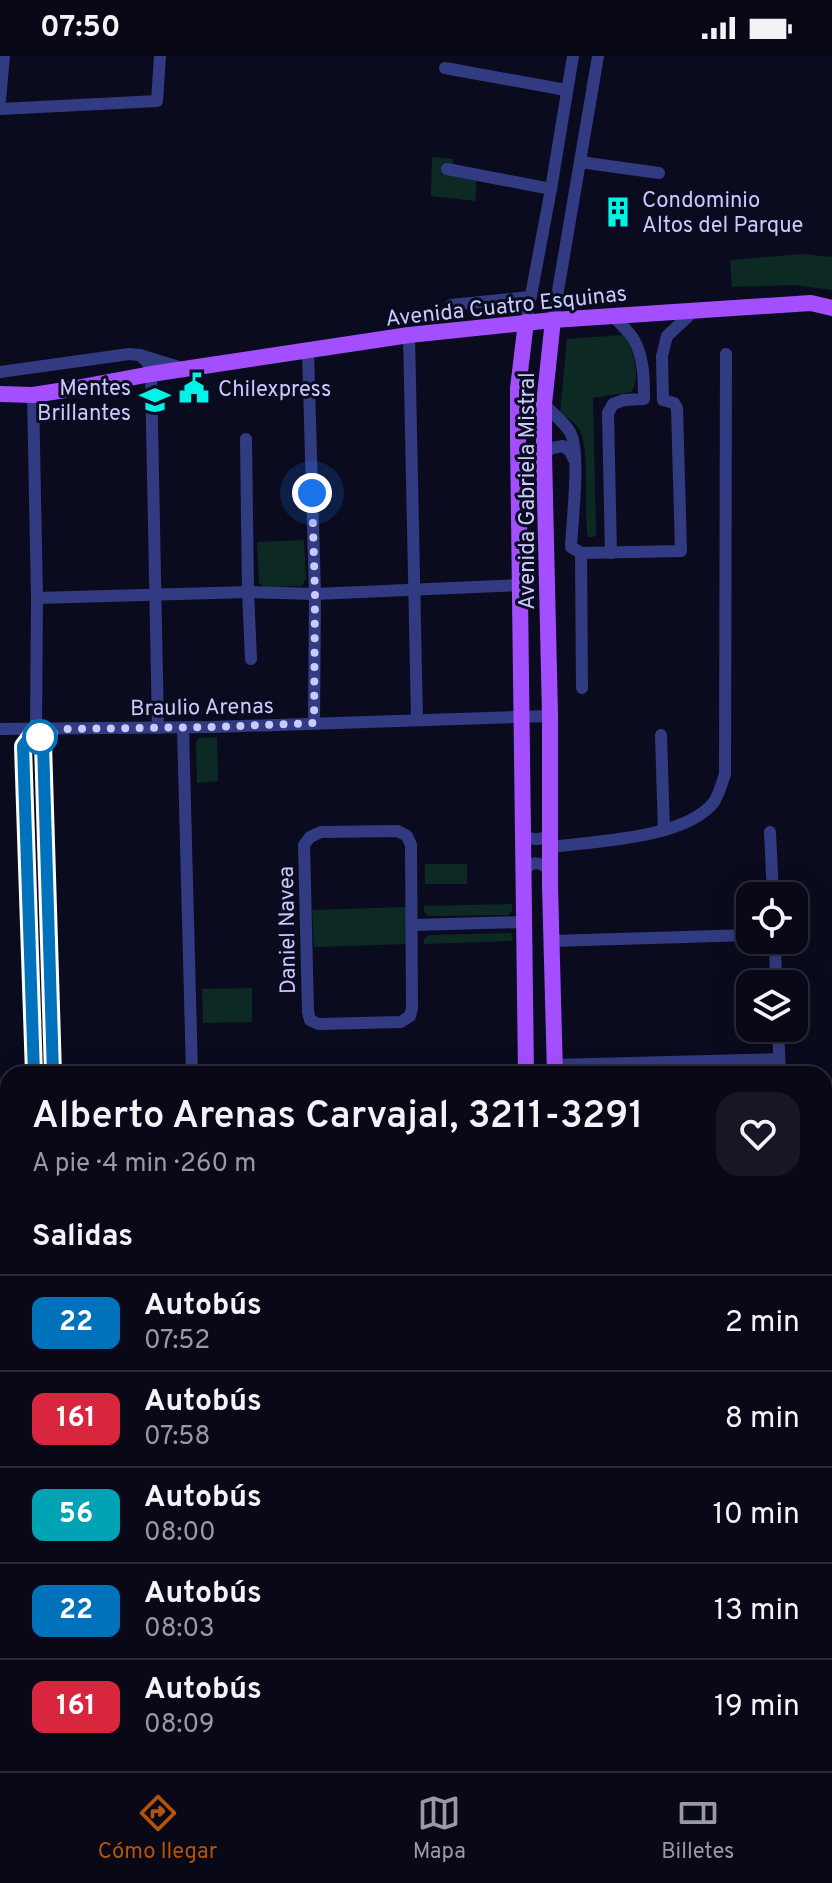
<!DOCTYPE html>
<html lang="es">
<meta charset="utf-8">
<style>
:root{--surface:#080817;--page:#161624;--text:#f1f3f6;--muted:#989aa1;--line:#292936;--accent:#b45309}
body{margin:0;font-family:Overpass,sans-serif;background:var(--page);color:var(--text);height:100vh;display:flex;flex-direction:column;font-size:30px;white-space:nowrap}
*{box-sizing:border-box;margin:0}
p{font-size:26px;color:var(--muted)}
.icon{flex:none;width:44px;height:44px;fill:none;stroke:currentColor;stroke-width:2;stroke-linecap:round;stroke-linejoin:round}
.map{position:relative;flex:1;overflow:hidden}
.sheet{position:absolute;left:0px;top:1010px;width:832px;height:706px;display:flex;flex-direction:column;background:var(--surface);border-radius:24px 24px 0 0;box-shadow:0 8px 32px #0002,0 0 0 2px var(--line)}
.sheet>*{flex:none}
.badge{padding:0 16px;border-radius:12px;font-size:28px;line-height:52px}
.fabs{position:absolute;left:736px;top:826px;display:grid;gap:16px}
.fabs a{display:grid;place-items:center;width:72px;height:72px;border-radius:16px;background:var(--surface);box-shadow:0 8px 32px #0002,0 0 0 2px var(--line);font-size:40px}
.you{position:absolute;width:40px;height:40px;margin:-20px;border:6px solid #fff;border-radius:50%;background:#1a73e8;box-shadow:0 0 0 12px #1a73e833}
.map>.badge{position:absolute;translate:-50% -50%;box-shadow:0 0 0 4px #fff}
h2{padding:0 32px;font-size:30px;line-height:72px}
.round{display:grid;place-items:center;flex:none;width:84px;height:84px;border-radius:24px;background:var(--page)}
.overview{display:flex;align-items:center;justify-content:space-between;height:136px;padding:0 32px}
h1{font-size:38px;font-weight:600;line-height:60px}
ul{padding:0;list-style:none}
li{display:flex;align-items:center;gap:24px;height:96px;padding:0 32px;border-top:2px solid var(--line)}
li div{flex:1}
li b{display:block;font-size:30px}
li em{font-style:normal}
li .badge{min-width:88px;font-weight:700;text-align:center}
.status{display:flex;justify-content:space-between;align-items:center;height:56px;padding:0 40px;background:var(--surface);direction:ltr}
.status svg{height:22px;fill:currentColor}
.tabs{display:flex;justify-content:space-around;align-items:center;height:112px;border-top:2px solid var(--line);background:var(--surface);font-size:22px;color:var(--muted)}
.tabs a{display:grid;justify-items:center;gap:4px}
.tabs .selected{color:var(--accent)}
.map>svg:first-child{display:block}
.green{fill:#0d2924}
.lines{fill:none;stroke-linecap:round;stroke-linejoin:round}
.minor{stroke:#323b81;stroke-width:12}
.major{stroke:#a34fff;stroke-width:16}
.line-casing{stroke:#fff;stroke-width:18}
.line{stroke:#0072bc;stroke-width:12}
.walk{stroke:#c8caff;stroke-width:8;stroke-dasharray:0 14.4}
.stop-dot{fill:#fff;stroke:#0072bc;stroke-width:4}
.labels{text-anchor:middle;stroke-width:6;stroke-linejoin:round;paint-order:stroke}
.poi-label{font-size:22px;fill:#c8caff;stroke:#0b0b1f;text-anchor:start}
.street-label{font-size:22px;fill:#c8caff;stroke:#0b0b1f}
</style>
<div class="status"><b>07:50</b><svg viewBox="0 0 49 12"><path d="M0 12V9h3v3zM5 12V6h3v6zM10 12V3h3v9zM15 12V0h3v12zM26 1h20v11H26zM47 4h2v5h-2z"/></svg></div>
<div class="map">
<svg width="832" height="1715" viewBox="0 0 832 1715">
<rect width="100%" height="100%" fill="#0b0b1f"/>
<g class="green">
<path d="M 432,101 L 453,103 L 452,118 L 477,122 L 475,145 L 431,140 Z"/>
<path d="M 802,198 L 832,201 L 832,234 L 794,229 L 732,231 L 730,204 Z"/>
<path d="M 621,279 L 625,280 C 633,297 642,320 631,336 L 593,342 L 596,474 L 596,479 L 593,481 L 588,481 C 583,454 591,394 579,373 C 575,366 566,361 560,357 L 567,283 Z"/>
<path d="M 304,484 L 306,522 L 302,530 L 265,531 L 259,527 L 257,486 Z"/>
<path d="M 217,681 L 218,725 L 197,727 L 196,686 L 199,682 Z"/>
<rect x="425" y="808" width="42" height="20"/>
<path d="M 512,848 L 512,855 L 508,859 L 428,860 L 424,855 L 424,850 Z"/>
<path d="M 407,851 L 408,888 L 314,891 L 312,854 Z"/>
<path d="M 510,877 L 512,879 L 513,885 L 424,888 L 424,883 L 429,879 Z"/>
<path d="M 252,932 L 252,966 L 203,967 L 202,933 Z"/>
<path d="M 0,1638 L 8,1638 L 8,1708 L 55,1708 L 55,1715 L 0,1715 Z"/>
</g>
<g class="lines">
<g class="minor">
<path d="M 445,12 L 566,34"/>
<path d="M 0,44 L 4,0"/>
<path d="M 0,53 L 157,45 L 160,0"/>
<path d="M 580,106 L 659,117"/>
<path d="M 447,113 L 551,133"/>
<path d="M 451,249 L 530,241"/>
<path d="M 553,264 L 598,0"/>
<path d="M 526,266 L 551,133 L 573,0"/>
<path d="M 409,279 L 417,664"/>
<path d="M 308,295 L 315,538 L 314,667"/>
<path d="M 140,299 L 148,307 L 151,318 L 158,672"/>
<path d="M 0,316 L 129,298 L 140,299 L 182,312"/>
<path d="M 33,339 L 37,542 L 36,673 L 43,688 L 53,1018"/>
<path d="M 544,348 C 552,357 564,366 570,376 C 581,395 572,466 571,491 L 581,497 L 681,495 L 677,352 L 674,347 L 663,344 L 662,300 L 667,280 L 695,254"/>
<path d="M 246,383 L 248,536 L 251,603"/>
<path d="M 544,398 L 552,392 L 563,390 L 570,395 L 573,402"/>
<path d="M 581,497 L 582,632"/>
<path d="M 611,497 L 608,357 L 613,348 L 624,344 L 644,343 C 644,323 644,302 634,284 C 629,275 619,267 612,259"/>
<path d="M 37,542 L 248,536 L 315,538 L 520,529"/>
<path d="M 183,672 L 192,1018"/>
<path d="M 0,673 L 213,671 L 550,660"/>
<path d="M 661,679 L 664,774"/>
<path d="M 398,775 L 407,780 L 411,789 L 412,952 L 410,960 L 401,966 L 318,968 L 310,964 L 308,956 L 304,789 L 310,781 L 321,776 Z"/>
<path d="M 770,776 L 773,840"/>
<path d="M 523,778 C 532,785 540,785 550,778"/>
<path d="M 551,791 C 595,785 685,783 714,746 C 719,738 722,727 725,718 L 726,298"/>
<path d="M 524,815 C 532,804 540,806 550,814"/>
<path d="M 413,869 L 522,866"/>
<path d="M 775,884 L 776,928"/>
<path d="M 551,885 L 750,879"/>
<path d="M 778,972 L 780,1018"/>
<path d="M 555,1009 L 779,1003"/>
<path d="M 34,1018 L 23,690 L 36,673"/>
<path d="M 0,1084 L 8,1083"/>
<path d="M 824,1232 L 832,1236"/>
<path d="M 0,1354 L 8,1354"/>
<path d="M 824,1521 L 832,1521"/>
<path d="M 361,1708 L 361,1715"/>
<path d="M 67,1715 L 67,1708"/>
<path d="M 720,1715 L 720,1708"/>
</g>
<g class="major">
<path d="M 553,264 L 544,348 L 544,398 L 550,660 L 550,830 L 555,1018"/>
<path d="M 526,266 L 518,332 L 518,382 L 526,1018"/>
<path d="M 0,338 L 33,339 L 65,334 L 151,318 L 409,279 L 553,264 L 811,247 L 832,252"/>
<path d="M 824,1621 L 832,1622"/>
<path d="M 0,1628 L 8,1628"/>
<path d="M 824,1638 L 832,1638"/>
<path d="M 542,1708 L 542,1715"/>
<path d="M 569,1708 L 569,1715"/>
</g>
</g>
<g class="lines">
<g class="line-casing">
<path id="line" d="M 34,1018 L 23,690 L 36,673 L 43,688 L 53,1018"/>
</g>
<use href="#line" class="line"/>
<path class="walk" d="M 40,681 L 67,673 L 213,671 L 314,667 L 315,538 L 312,437"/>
</g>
<defs>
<g id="building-bare" transform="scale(2.4)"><path d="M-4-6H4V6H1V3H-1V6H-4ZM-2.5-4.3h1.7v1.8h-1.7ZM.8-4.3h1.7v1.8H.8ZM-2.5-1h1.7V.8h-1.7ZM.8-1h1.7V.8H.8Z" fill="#00f3e7" stroke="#0b0b1f" stroke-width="2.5" paint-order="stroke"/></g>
<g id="civic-bare" transform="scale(2.4)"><path d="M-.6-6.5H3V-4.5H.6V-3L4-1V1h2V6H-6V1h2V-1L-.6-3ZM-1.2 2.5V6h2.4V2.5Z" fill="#00f3e7" stroke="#0b0b1f" stroke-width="2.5" paint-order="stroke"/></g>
<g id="school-bare" transform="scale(2.4)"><path d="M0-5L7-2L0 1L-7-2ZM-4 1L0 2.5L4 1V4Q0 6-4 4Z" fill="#00f3e7" stroke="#0b0b1f" stroke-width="2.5" paint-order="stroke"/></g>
</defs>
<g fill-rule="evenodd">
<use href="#building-bare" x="618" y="156"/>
<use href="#civic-bare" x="194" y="332"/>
<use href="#school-bare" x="155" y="344"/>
</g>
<circle class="stop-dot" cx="40" cy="681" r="16"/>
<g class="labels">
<g class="poi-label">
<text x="642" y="151">Condominio<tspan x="642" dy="25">Altos del Parque</tspan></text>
<text x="131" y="339" text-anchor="end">Mentes<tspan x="131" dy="25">Brillantes</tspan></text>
<text x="218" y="340">Chilexpress</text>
</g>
<g class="street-label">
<text transform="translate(506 249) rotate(-6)" y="8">Avenida Cuatro Esquinas</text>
<text transform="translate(526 435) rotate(-90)" y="8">Avenida Gabriela Mistral</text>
<text transform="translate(202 650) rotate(-1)" y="8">Braulio Arenas</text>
<text transform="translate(286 874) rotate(-91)" y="8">Daniel Navea</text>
</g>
</g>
</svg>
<div class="fabs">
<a><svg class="icon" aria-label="locate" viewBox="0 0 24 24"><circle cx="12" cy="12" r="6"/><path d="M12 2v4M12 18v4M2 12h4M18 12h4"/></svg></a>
<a><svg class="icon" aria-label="layers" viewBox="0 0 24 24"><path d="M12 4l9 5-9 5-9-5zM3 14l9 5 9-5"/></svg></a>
</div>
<div class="you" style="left:312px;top:437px"></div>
<section class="sheet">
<div class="overview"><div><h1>Alberto Arenas Carvajal, 3211-3291</h1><p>A pie · 4 min · 260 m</p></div><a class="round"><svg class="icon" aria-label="heart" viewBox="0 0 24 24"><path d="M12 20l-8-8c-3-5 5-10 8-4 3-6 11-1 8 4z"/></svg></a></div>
<h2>Salidas</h2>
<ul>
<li><span class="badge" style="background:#0072bc;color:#fff">22</span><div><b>Autobús</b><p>07:52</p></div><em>2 min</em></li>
<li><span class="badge" style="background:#d7263d;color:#fff">161</span><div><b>Autobús</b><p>07:58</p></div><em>8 min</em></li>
<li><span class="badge" style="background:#00a3b4;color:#fff">56</span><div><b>Autobús</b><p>08:00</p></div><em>10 min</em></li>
<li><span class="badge" style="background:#0072bc;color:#fff">22</span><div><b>Autobús</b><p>08:03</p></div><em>13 min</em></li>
<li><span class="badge" style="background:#d7263d;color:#fff">161</span><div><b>Autobús</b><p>08:09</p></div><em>19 min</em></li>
</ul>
</section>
</div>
<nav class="tabs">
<a class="selected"><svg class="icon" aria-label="directions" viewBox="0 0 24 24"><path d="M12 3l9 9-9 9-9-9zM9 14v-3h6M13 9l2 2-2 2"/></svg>Cómo llegar</a>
<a><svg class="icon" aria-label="map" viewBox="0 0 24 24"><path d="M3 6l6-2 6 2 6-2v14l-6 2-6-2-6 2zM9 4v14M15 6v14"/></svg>Mapa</a>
<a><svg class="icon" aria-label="tickets" viewBox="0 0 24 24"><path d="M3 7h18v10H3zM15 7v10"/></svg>Billetes</a>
</nav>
